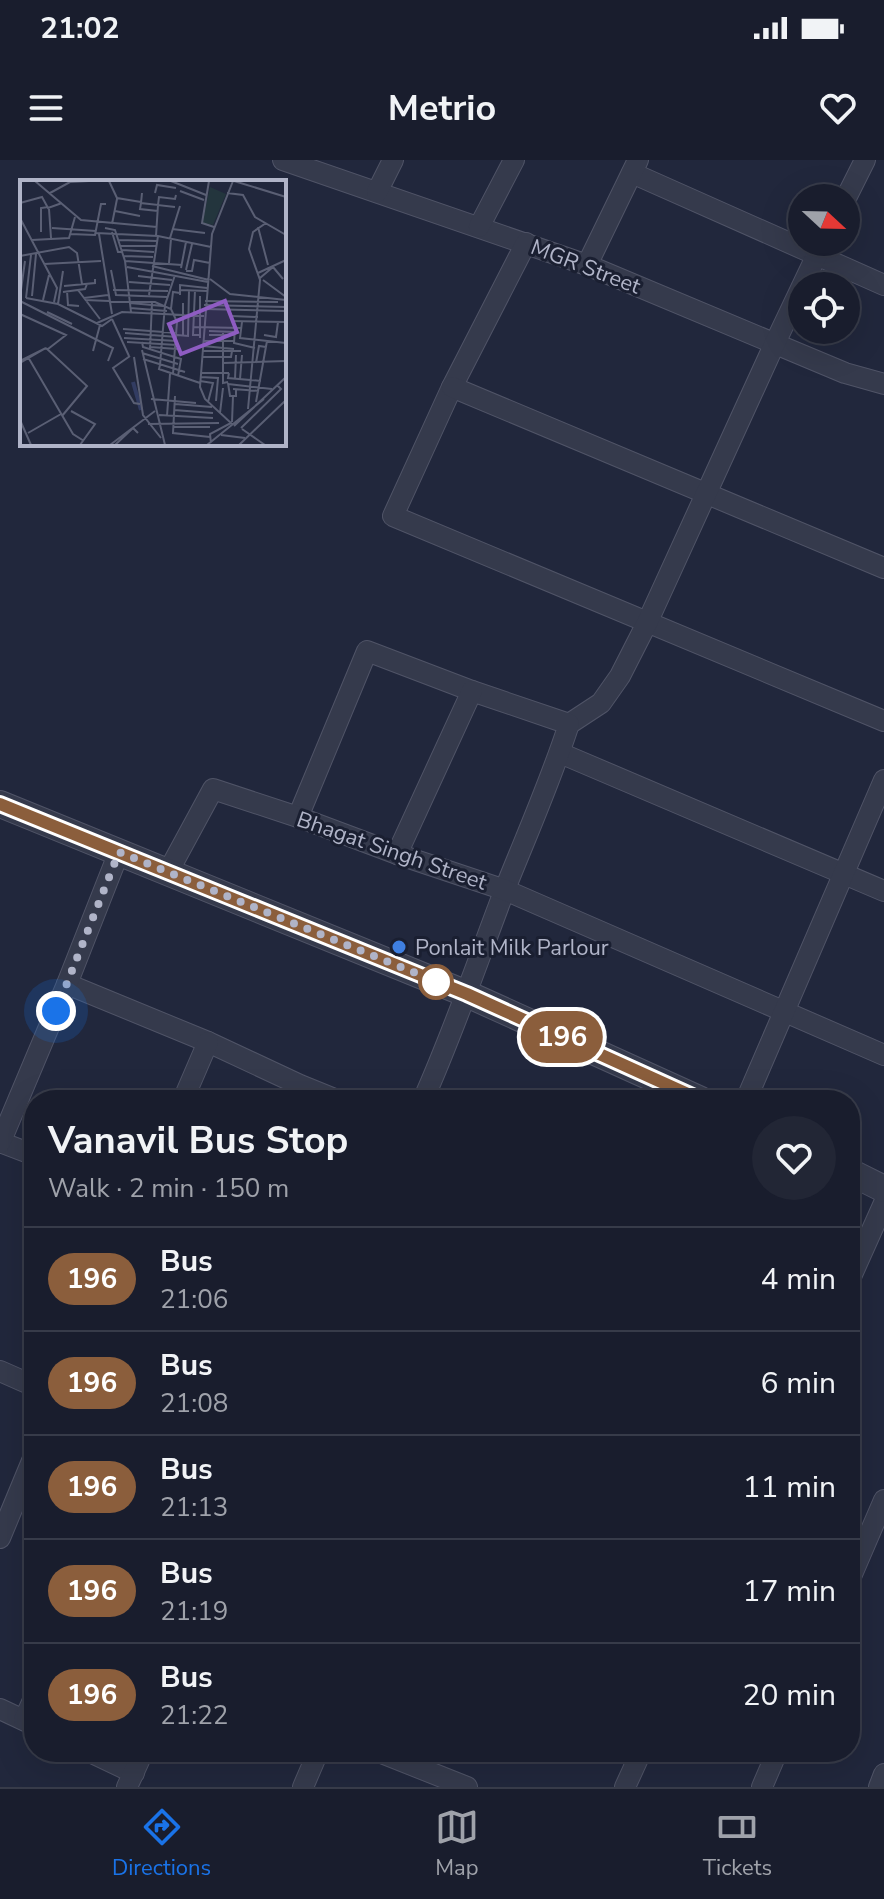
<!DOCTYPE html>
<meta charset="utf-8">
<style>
:root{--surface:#191d2d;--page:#222635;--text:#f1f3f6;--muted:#9fa2aa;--line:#373b49;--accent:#1a73e8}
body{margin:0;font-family:"Nunito Sans",sans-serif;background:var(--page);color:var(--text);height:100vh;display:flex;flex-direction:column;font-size:30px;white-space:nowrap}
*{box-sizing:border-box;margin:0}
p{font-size:26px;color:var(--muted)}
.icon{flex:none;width:44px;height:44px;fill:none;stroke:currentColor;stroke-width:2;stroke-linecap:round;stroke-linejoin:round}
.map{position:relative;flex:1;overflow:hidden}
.side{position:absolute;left:24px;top:930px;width:836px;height:672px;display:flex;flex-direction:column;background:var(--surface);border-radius:32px;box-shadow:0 8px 32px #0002,0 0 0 2px var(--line)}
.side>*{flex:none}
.badge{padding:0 16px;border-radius:26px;font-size:28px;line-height:52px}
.needle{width:52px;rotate:112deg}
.fabs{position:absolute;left:788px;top:24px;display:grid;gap:16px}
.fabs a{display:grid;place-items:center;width:72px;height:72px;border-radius:50%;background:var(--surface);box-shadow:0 8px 32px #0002,0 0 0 2px var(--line);font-size:40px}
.you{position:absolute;width:40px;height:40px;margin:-20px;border:6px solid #fff;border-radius:50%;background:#1a73e8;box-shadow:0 0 0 12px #1a73e833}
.map>.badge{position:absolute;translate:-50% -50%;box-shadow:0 0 0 4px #fff}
.round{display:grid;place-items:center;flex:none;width:84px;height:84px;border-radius:42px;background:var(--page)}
.headline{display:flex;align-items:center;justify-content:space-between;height:136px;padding:0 24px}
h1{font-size:38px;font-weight:700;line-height:60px}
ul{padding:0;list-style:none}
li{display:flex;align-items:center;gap:24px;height:104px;padding:0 24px;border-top:2px solid var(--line)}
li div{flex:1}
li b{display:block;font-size:30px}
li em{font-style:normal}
li .badge{min-width:88px;font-weight:700;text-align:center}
.status{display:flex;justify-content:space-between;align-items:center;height:56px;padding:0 40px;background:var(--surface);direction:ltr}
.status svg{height:22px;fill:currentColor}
header{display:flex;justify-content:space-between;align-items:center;height:104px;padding:0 24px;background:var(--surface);font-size:36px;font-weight:700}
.tab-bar{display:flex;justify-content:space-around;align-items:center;height:112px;border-top:2px solid var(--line);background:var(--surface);font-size:22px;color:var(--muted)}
.tab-bar a{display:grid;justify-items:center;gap:4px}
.tab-bar .selected{color:var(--accent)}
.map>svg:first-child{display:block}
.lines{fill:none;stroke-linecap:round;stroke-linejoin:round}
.minor-casing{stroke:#505467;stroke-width:22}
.tertiary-casing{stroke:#505467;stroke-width:28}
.minor{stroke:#353a4c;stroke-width:20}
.tertiary{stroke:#353a4c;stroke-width:26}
.line-casing{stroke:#fff;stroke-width:18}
.line{stroke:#8b5e3c;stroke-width:12}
.walk{stroke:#b0b4c8;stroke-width:8;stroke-dasharray:0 14.4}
.shop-dot{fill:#3f7fe0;stroke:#1a1f31;stroke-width:3}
.stop-dot{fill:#fff;stroke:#8b5e3c;stroke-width:4}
.labels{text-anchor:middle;stroke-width:6;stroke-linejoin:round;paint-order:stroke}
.street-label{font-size:22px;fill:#b0b4c8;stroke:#1a1f31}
.poi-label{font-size:22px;fill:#b0b4c8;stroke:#1a1f31;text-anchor:start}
.inset-river{fill:none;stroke:#323c62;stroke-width:4}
.inset-road{fill:none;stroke:#5a5f74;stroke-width:2}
.view{fill:#8e5cc2;fill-opacity:0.15;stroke:#8e5cc2;stroke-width:4}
.inset-edge{fill:none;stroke:#b0b4c8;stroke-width:4}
</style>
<div class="status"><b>21:02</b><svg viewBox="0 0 49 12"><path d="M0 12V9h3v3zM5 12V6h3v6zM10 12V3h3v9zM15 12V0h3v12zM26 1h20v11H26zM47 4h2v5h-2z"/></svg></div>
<header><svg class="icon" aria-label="menu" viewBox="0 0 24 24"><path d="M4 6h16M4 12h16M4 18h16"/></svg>Metrio<svg class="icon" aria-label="heart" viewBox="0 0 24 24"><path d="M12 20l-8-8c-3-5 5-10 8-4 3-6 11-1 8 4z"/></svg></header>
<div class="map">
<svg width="884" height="1627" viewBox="0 0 884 1627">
<rect width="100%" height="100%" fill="#21273c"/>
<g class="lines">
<g class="minor-casing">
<g id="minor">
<path d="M 283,0 L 587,105 L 845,213 L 884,224"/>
<path d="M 632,13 L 884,125"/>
<path d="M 377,32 L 393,0"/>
<path d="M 846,38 L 865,0"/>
<path d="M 479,67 L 514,0"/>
<path d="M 526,83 L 452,227 L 393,356 L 884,561"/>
<path d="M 587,105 L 638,0"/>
<path d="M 452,227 L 884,408"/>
<path d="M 569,564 L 601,543 L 620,516 L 647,463 L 775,183 L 823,82"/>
<path d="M 560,593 L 884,731"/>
<path d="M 298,657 L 367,491 L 472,531 L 569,564 C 551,620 527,674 505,729 C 478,800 454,871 423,940"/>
<path d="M 397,694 L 472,531"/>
<path d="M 168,712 L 213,629 L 298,657 L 397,694 L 505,730 L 884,895"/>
<path d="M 67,824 L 208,882 L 300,925 L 337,940"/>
<path d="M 183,940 L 208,882"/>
<path d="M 746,940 L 884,620"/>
<path d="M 0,982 L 34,995"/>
<path d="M 0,983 L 67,824 L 119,692"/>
<path d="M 850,1119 L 884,1043"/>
<path d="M 0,1211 L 34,1226"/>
<path d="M 0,1378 L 34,1296"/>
<path d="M 850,1419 L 884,1340"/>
<path d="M 0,1549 L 34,1565"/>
<path d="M 24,1560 L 34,1538"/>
<path d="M 90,1592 L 134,1613"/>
<path d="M 379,1592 L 467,1627"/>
<path d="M 127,1627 L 143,1592"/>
<path d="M 303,1627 L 318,1592"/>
<path d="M 625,1627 L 641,1592"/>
<path d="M 762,1627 L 777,1592"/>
<path d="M 879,1627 L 884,1614"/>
</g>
</g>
<g class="tertiary-casing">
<g id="tertiary">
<path d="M 0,644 L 467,834 L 701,940"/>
<path d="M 850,1012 L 884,1029"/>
</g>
</g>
<use href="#minor" class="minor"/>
<use href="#tertiary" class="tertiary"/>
</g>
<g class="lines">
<g class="line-casing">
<path id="line" d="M 0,644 L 467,834 L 701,940"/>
</g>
<use href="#line" class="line"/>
<path class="walk" d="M 56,851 L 119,692 L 440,823 L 436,822"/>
</g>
<circle class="shop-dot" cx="399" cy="787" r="8"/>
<circle class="stop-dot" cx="436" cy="822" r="16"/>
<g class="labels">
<g class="street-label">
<text transform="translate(586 106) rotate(21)" y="8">MGR Street</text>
<text transform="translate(392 690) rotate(19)" y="8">Bhagat Singh Street</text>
</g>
<g class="poi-label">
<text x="415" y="795">Ponlait Milk Parlour</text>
</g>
</g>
<g transform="translate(20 20)">
<rect width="266" height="266" fill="#21273c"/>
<path d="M 190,7 L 206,14 L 193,45 L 182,43 Z" fill="#23353d"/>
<path class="inset-river" d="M 113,202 L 121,230"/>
<path class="inset-road" d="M 15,1 L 61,40 L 137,47M 89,1 L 97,18 L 121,22M 151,1 L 186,15M 189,1 L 182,43 L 194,47M 214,1 L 266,17M 160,11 L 184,20M 30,13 L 50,2 L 69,1M 122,13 L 121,23 L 138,25 L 139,17 L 155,19 L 156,15M 135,13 L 137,5 L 156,8M 207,13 L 223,15 L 235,37 L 266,55M 0,23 L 22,17 L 28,28 L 42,23M 121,23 L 120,29 L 138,31M 29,29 L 31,58M 95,31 L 120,36M 0,38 L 37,108 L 34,122M 92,44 L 97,19M 238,47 L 248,85M 32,48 L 76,51M 85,48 L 95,50 L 105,81 L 111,132M 152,49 L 185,53M 21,52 L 21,28 L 28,27M 92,52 L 98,72 L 102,72M 76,53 L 138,56 L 191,67M 50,54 L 75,55 L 81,24 L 86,24M 79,54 L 92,134M 136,56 L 138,25 L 155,27M 150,58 L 160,26M 12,60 L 49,58 L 55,37M 98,60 L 137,61M 100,66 L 136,66M 102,70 L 134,72M 0,76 L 49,67 L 57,73 L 62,104M 104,76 L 133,77M 105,81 L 162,85M 149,83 L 151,59M 24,84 L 81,81M 132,86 L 189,100M 107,87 L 188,102M 161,88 L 166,62M 91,90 L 96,115 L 147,117M 166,90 L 172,64M 166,91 L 172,91 L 174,80 L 190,83M 238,93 L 266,80M 118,96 L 152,100M 240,98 L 253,87 L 263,99M 190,99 L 210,114 L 266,120M 243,100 L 266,117M 109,102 L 150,105M 44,106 L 75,103 L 75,99M 58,110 L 80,139M 93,110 L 148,111M 160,110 L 187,111M 175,110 L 173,155 L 180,155M 47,111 L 48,125 L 59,126M 43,112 L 65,109 L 67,104M 129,115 L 138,56M 160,115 L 160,105 L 187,108M 12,116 L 16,74M 0,117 L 5,81M 6,118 L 38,124 L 82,146 L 92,139M 6,118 L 11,75M 64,118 L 88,115M 23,120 L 29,95M 65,120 L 89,121M 0,121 L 93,168 L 88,181M 185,121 L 258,122M 89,122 L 135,122 L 151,129 L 157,142 L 153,194M 110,123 L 143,126M 38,124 L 43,91M 184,125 L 266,127M 110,128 L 147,131M 151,129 L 153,112 L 160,113M 184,129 L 266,131M 27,132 L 52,144M 0,134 L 46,155 L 28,169M 211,136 L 238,137M 92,139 L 109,176M 211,141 L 266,142M 222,142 L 220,158 L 266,163M 77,143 L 102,132 L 184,136M 174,147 L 221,148M 215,148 L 214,163 L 235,168M 103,149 L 157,153M 189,151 L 214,152M 203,152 L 203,203 L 208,202M 105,153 L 157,157M 157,155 L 168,156 L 169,110M 189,155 L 214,155M 244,155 L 256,157 L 258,142M 163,156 L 163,123M 104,158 L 157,161M 180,158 L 180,116M 184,161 L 214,161M 107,162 L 157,165M 122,162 L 123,167 L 161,179 L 158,196M 183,166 L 214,169M 130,167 L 157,169M 26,168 L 67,206 L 42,236M 130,169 L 132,122M 122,170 L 145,265M 73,171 L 80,145M 183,171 L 221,171M 122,173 L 158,184M 110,176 L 93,188 L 114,223 L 120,224M 8,177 L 53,254 L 64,261M 114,177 L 123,235 L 141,258M 183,177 L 211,177 L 212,171M 123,179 L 165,192M 0,181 L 26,168 L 0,183M 203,183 L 266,181M 236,183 L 239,166 L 246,167M 140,185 L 145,125 L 155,95M 140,185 L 139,189 L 180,203M 182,193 L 209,193M 209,193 L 208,198 L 241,201M 181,197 L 198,198 L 196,221M 215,199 L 216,175M 220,199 L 222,175M 180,201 L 193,203 L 188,222M 208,203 L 210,216 L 216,216 L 216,209M 208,204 L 252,209M 213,209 L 239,211M 155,216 L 153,253 L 190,257M 131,219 L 176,223M 236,222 L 247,161M 155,224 L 192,227M 228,229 L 240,100 L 229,69 L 233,52 L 246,43M 154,230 L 193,233M 51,231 L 75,244 L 60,265M 200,233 L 203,208M 139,235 L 193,238M 147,236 L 150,194M 0,240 L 11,265M 212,242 L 213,216M 128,244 L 199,243M 214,246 L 266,197M 153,247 L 190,247M 221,248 L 261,209 L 257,205M 222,249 L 245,265M 8,253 L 41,234M 201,255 L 225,258M 191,263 L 190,254 L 211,243 L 185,219 L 180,207 L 192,54 L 213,1M 90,265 L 135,231M 95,265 L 113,248 L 118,253M 187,265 L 244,219M 219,265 L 266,220"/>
<path class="view" d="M 205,121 L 217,152 L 161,174 L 149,144 Z"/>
<rect width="266" height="266" class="inset-edge"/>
</g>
</svg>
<div class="fabs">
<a><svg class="needle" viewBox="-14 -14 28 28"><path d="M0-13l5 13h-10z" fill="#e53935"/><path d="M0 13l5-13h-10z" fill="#9fa2aa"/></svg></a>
<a><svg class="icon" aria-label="locate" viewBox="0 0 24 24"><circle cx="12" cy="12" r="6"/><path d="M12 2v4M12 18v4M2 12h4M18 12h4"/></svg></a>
</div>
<div class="you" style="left:56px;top:851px"></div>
<b class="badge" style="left:562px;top:877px;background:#8b5e3c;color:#fff">196</b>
<section class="side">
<div class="headline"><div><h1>Vanavil Bus Stop</h1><p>Walk · 2 min · 150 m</p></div><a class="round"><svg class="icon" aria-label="heart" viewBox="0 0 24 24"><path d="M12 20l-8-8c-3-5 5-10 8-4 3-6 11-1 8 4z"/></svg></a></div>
<ul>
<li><span class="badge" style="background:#8b5e3c;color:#fff">196</span><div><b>Bus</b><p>21:06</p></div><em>4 min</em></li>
<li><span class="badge" style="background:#8b5e3c;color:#fff">196</span><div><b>Bus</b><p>21:08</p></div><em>6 min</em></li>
<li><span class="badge" style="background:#8b5e3c;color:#fff">196</span><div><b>Bus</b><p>21:13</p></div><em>11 min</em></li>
<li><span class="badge" style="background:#8b5e3c;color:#fff">196</span><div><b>Bus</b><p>21:19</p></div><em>17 min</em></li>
<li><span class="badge" style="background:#8b5e3c;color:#fff">196</span><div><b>Bus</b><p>21:22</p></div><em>20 min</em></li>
</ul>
</section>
</div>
<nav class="tab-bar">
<a class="selected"><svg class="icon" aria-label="directions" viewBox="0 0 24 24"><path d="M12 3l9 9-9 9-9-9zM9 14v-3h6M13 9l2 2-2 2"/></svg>Directions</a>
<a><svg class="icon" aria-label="map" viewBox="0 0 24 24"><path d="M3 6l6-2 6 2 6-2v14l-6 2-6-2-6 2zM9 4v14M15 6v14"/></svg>Map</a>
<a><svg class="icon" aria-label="tickets" viewBox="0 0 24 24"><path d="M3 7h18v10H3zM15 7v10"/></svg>Tickets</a>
</nav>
